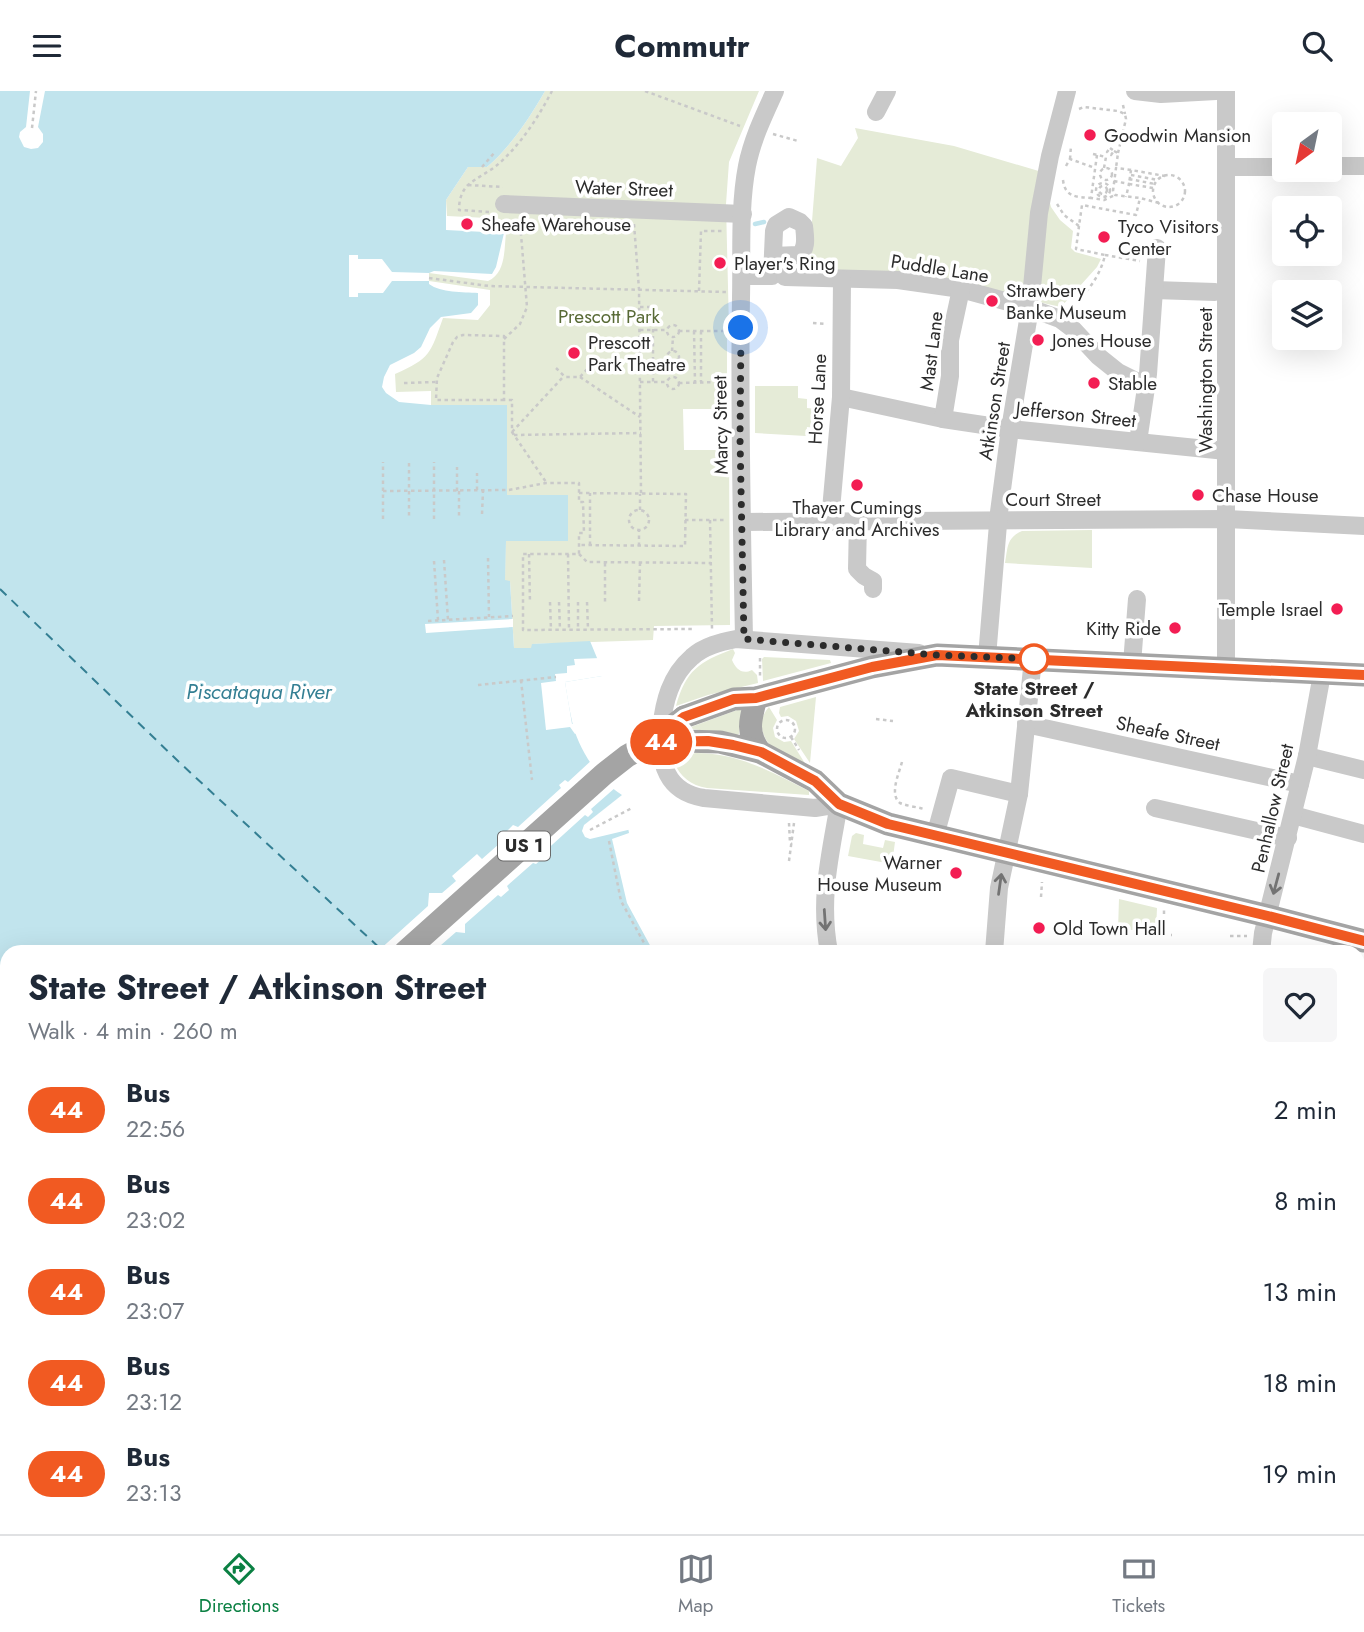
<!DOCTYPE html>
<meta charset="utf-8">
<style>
:root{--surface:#fff;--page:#f6f6f7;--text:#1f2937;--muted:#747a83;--line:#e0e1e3;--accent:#0b8043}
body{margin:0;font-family:Jost,sans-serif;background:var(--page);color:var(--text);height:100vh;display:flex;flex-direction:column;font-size:26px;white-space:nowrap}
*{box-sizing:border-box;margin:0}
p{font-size:23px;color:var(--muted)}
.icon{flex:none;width:38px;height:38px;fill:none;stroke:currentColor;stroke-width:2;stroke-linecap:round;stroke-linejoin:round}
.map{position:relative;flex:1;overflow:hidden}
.drawer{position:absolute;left:0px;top:854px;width:1365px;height:590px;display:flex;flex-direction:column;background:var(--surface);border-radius:21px 21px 0 0;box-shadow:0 7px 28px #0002}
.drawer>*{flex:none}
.badge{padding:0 14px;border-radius:23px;font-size:24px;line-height:46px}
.needle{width:46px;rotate:213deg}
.tools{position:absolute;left:1272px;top:21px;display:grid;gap:14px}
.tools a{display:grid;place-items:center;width:70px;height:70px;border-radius:7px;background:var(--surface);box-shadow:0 7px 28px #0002;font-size:35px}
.you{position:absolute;width:35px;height:35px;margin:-18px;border:5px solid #fff;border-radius:50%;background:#1a73e8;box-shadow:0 0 0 10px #1a73e833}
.map>.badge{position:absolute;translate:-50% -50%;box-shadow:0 0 0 4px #fff}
.round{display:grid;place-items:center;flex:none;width:74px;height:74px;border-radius:7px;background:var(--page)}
.summary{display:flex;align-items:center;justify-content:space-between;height:119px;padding:0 28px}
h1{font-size:33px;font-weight:700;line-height:52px}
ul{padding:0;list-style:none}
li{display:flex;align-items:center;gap:21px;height:91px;padding:0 28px}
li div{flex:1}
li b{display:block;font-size:26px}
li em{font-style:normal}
li .badge{min-width:77px;font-weight:700;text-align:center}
header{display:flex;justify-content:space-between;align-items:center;height:91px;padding:0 28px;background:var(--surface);font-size:32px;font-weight:700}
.menu{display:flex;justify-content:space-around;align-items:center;height:98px;border-top:2px solid var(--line);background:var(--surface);font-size:19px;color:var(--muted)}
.menu a{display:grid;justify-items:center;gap:4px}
.menu .selected{color:var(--accent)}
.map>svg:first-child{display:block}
.green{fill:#e5ebd7}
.water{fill:#c1e4ed}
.pier{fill:#fff}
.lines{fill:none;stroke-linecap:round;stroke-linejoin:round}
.stream{stroke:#c1e4ed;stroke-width:4.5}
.ferry{stroke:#347f93;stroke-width:2;stroke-dasharray:9 7;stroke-linecap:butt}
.path{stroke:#c9c9c9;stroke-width:2.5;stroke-dasharray:3.5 3.5;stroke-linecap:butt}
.minor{stroke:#c9c9c9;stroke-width:18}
.major{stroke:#a4a4a4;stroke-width:23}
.major-bridge{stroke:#a4a4a4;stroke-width:23}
.oneway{stroke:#737373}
.line-casing{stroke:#fff;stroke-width:16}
.line{stroke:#f15a22;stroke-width:10}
.walk{stroke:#2c2c2c;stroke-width:7;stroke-dasharray:0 12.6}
.poi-dot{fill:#f31d53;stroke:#fff;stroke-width:2.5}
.stop-dot{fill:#fff;stroke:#f15a22;stroke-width:3.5}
.labels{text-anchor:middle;stroke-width:7;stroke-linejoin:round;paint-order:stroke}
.shield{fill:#fff;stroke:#6b6b6b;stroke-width:2}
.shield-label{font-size:18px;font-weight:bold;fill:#2c2c2c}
.poi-label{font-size:19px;fill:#2c2c2c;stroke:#fff;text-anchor:start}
.street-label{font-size:19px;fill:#2c2c2c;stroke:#fff}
.park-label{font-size:19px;fill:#586a36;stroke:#fff}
.stop-label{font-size:19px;font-weight:bold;fill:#2c2c2c;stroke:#fff}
.water-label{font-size:21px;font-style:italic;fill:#347f93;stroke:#fff}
</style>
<header><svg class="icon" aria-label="menu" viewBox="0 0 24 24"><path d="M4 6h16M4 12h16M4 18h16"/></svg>Commutr<svg class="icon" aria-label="search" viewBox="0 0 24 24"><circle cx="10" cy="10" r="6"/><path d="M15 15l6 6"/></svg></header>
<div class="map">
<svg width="1364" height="1443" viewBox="0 0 1364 1443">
<rect width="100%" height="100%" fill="#fff"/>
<g class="green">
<path d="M 545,0 L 759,0 L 729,71 L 726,113 L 729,238 L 727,238 L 727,308 L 717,308 L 717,318 L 683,318 L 684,359 L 729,359 L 730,534 L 654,535 L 653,549 L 532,553 L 532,557 L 514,557 L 510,490 L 505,490 L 507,314 L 431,314 L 431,300 L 396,301 L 395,283 C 431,267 430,263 443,227 L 478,229 L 490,214 L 490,199 L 429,190 L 429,182 L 488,190 C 506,182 504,159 506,142 L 487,142 L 487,127 L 447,125 L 446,109 L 468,76 L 487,76 C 511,55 529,28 545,0 Z"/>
<path d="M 855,37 L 954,55 L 1042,81 L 1051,116 L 1060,129 L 1073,140 L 1071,157 L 1075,161 L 1101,168 L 1097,176 L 1061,216 L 1034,210 L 808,181 L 817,67 L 841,75 L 858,47 Z"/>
<path d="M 755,295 L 798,295 L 798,307 L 807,308 L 807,317 L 817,318 L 816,337 L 807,336 L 806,345 L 755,342 Z"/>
<path d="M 1092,439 L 1092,477 L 1005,472 C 1008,457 1006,447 1022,440 Z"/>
<path d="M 733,558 L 735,562 L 732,569 C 736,578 742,584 752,579 L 757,584 L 758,592 L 708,604 L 676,615 C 686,579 699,571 733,558 Z"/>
<path d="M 764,566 L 830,569 L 831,572 L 763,590 L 762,568 Z"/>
<path d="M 816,606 L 810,672 L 794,648 L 799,640 L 796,630 L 788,625 L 781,626 L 779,622 L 780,616 Z"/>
<path d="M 769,616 L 777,629 L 773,637 L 775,646 L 784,651 L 791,650 L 806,674 L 772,657 C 761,644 757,629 769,616 Z"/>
<path d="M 740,618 L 741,619 L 739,643 L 737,644 L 692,638 L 691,636 Z"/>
<path d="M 696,662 C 738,662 772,681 809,700 L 809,704 L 707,697 C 689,694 678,684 672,666 Z"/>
<path d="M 856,742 L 864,744 L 863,753 L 883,757 L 885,749 L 895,751 L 892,773 L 848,765 L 852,745 Z"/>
<path d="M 1119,808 L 1157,817 L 1156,839 L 1118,839 Z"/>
</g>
<g class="water">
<path d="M 0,0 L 545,0 C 529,28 511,55 487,76 L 468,76 L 446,109 L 446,139 L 504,142 L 496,176 L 492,183 L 434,180 L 429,182 L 429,193 C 441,202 463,201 478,202 L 478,214 L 471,222 L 441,226 L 430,237 L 421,256 L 414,262 L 390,274 L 384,286 L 382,296 L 386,302 L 399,311 L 431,314 L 507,314 L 507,404 L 568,404 L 568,450 L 506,450 L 505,489 L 510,490 L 514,557 L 531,557 L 532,553 L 590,550 L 602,579 L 602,585 L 565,591 C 567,604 569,617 572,630 C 577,656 599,690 622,704 L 629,742 L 612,748 L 627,812 L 652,858 L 657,856 L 660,861 L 7,861 L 7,1212 L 0,1212 Z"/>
<path d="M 177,1437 L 1230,1437 L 1228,1443 L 183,1443 Z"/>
</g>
<g class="pier">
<path d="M 30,0 L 45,0 L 38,36 L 43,43 L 43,51 L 38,57 L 31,58 L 24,56 L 19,46 L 20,41 L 26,36 Z"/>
<path d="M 349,164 L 358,164 L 358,168 L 382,168 L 392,181 L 429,182 L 429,190 L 392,190 L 383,202 L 358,202 L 358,206 L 349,206 Z"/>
<path d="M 513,528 L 513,536 L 426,542 L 425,533 Z"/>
<path d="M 601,567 L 605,578 L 602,579 L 602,585 L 565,591 L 572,633 L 576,633 L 579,641 L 575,643 L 570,636 L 546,639 L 541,592 L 556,590 L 555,583 L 567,582 L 567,575 L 575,574 L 574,568 Z"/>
<path d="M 593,668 L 616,696 L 591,718 L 593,721 L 588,726 L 585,724 L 542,763 L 543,767 L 536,773 L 533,772 L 507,795 L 509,799 L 501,806 L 498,804 L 465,833 L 465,842 L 456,841 L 433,861 L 377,861 L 428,815 L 429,802 L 442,802 L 456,790 L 452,785 L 477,763 L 482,768 L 508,745 L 507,740 L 513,734 L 518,736 L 561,697 L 559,694 L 565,689 L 568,691 Z"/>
<path d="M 622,704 L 625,704 L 632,738 L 590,748 L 585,746 L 582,740 L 584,734 Z"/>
</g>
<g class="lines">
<path class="stream" d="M 755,133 L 764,131"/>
<g class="ferry">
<path d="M 0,498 L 179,671 L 384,861"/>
<path d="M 953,1437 L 956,1443"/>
</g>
<g class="path">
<path d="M 645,0 L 740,35"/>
<path d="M 1123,14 L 1125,23"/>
<path d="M 1079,18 L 1084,16 L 1118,20 L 1125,23 L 1126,28 L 1118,62"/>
<path d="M 32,37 L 36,0"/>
<path d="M 773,43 L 798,50"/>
<path d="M 1110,57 L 1114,60 L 1111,64 L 1107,61 Z"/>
<path d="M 1114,60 L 1118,62 L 1116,77"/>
<path d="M 1093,63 L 1106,66 L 1104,77"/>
<path d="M 1097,64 L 1091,107 L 1104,109 L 1115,104"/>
<path d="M 1070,68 L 1071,55"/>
<path d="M 1066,75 L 1070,68 L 1095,77"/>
<path d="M 482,76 L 495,61"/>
<circle cx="1106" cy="83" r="6"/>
<path d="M 1131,79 L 1116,77 L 1113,100 L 1115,104 L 1140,107 L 1159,112"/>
<path d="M 1131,84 L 1158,89"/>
<circle cx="1169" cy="100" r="16"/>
<path d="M 1129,88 L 1155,93"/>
<path d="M 1063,89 C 1065,106 1076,106 1091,107"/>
<path d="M 1114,90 L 1129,93 L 1126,106"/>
<circle cx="1103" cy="99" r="7"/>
<path d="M 468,94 L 503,96"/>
<circle cx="1103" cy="99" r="4"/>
<path d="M 1153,97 L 1129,93 L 1131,79 L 1165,85"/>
<path d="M 1057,113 L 1064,124 L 1079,135 L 1082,114 L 1136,124 L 1140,107"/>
<path d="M 489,121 L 459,119 C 459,110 461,101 468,94 C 476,87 487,82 496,75 C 519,56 538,27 552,0"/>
<path d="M 634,133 L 639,198 L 641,403"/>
<path d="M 1105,164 L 1140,170"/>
<path d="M 429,187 L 489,195 L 726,201"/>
<path d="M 699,200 L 701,140 L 725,140"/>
<path d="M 640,216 L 653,216 L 653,291"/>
<path d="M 1072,216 C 1087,201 1100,186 1105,164 L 1076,158 L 1079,135"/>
<path d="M 813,232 L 827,233"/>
<circle cx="673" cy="240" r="6"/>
<path d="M 640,239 L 667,239"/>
<path d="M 679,240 L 724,240"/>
<path d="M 694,240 L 695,291"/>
<path d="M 701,240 L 701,291"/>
<path d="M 504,248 L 520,233 L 527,216 L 520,131"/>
<path d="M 672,260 L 673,246"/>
<circle cx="673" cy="266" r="6"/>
<path d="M 672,272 L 673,286"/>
<path d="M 556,277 L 565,286 L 580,286 L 589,276"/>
<path d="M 580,286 L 640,326"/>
<circle cx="673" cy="292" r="6"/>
<path d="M 640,291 L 667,291"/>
<path d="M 404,292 L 436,291"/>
<path d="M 679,292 L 723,291"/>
<path d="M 504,309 L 436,309 L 437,287 L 453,251 L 457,246 L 463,244 L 504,245 L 504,309 L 512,309 L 512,341 L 546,391"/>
<path d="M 512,341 L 564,285"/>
<path d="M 514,344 L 641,342"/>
<path d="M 409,372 L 409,428"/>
<path d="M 477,399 L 477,382"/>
<path d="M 383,400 L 509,399 L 546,392 L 579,392 L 579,411 L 583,411 L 584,442 L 579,442 L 579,463 L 523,463 L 523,539 L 695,538"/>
<path d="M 457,400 L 457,376"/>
<path d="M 459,400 L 459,428"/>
<path d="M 579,402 L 686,403 L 685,455 L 579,454"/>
<path d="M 640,419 L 640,403"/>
<circle cx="639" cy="429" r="10"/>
<path d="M 482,423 L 483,400"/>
<path d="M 383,428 L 383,371"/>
<path d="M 434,428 L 434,371"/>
<path d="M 685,429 L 727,429"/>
<path d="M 710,429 L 712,538"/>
<path d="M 590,454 L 590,402"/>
<path d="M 639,455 L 639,439"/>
<path d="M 529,463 L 530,512"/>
<path d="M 568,463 L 569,539"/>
<path d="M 579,463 L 587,471 L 711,472"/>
<path d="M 488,467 L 489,526"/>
<path d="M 444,469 L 448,529"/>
<path d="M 434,470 L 438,529"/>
<path d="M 605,472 L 605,511"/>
<path d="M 639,510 L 640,472"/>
<path d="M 550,511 L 551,539"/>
<path d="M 559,511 L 560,539"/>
<path d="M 578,511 L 578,538"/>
<path d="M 587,511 L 588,538"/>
<path d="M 428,530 L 513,525"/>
<path d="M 760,567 L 760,585"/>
<path d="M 521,589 L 532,689"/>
<path d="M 478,594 L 556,586"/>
<path d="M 876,628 L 893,630"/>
<circle cx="786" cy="638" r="9"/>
<path d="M 791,646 L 799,659"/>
<path d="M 902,671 C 899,682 889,704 900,712 C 907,715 917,716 924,718"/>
<path d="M 789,732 L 790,752 L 792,753"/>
<path d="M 590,739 L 632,717"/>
<path d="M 609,750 L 621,810 L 649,861"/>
<path d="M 789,770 L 794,732"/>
<path d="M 1041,806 L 1042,791"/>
<path d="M 1091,831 L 1100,840 L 1120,841 L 1126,843"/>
<path d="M 1136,843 L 1172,844"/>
<path d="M 1164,844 L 1164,819"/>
<path d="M 1230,845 L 1247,845"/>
<path d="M 2,1019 L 7,1024"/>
<path d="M 0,1070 L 7,1078"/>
<path d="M 2,1081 L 7,1087"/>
<path d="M 0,1118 L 5,1123"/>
<path d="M 443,1437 L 456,1443"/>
<path d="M 176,1443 L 186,1437"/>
</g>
<g class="minor">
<path d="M 1135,0 L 1161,3 L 1216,0"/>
<path d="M 876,21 L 887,0"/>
<path d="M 1330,75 L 1364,75"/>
<path d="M 1227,76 L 1284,76"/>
<path d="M 504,113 L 743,123"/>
<path d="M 742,185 L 772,185 L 774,140 L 776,134 L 789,126 L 800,131 L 804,135 C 805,145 808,159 798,164 L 773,165"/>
<path d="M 785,186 L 898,189 L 961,198 L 1030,217 L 1060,228 L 1072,237 L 1098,265 L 1118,281 L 1146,295"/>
<path d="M 1154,199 L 1215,201"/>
<path d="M 841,306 L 943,328 L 1010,338 L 1226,360"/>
<path d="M 943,328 L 950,285 L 950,249 L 961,198"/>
<path d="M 1138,351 L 1148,283 L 1157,157"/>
<path d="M 830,430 L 841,306 L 842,188"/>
<path d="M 858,430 L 857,478 L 864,485 L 873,490 L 873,498"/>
<path d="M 743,431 L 1227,428 L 1364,435"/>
<path d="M 744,548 C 742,434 739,321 741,207 C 742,165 739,116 747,75 C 752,49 764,24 775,0"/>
<path d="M 987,566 L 999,421 L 1010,338 L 1030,217 L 1039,122 L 1050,65 L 1067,0"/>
<path d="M 1132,573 L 1137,508"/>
<path d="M 1226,578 L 1226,0"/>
<path d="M 1026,633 L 1300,693"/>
<path d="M 1307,665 L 1364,679"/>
<path d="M 1155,717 L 1288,747"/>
<path d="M 1293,724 L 1364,743"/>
<path d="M 935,745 L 951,687 L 1019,703"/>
<path d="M 829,861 C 819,808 830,765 839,713 L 815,717 L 704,707 C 666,701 659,672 661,638 C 664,611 670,585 692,566 C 704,555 721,551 736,548 L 919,562"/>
<path d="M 994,861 L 999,797 L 1019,703 L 1033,568"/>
<path d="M 1261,861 L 1263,842 L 1307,665 L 1322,583"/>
<path d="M 1358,973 L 1364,975"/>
<path d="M 1358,1195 L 1364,1195"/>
<path d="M 1289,1437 L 1290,1443"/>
<path d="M 93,1443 L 101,1437"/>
</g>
<g class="major">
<path d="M 756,607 C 750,629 746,642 760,661"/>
<path d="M 684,626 L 734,608 L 756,607 L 872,576 L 937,564 L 1364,584"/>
<path d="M 683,650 L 720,651 L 760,661 L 815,690 L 839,713 L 888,733 L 1268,825 L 1364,850"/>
<path d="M 405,861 L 604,683 L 627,665 L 652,651"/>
<path d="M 1358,1076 L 1364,1066"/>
<path d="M 0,1225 L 7,1219"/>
<path d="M 1358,1385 L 1364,1418"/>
</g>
<path class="major-bridge" d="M 652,651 L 684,626"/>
</g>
<defs><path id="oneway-shaft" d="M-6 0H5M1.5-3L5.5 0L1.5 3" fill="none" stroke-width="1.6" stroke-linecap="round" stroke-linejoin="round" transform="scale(1.75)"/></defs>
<g class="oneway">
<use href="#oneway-shaft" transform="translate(1000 793) rotate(-82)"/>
<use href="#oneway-shaft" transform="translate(1276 793) rotate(105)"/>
<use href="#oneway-shaft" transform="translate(825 829) rotate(86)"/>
</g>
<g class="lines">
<g class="line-casing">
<path id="line" d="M 1364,584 L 937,564 L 872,576 L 756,607 L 734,608 L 684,626 L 652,651 L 708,650 L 733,654 L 761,661 L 815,690 L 839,713 L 888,733 L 1268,825 L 1364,850"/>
</g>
<use href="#line" class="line"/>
<path class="walk" d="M 741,237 L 740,347 L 744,548 L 937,564 L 1034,568"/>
</g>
<g class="poi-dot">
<circle cx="1090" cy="44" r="7"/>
<circle cx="467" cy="133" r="7"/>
<circle cx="1104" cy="146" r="7"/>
<circle cx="720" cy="172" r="7"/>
<circle cx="992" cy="210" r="7"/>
<circle cx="1038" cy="249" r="7"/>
<circle cx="574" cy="262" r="7"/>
<circle cx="1094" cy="292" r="7"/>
<circle cx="857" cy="394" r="7"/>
<circle cx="1198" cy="404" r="7"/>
<circle cx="1337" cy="518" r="7"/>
<circle cx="1175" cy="537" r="7"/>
<circle cx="956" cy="782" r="7"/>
<circle cx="1039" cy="837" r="7"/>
</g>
<circle class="stop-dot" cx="1034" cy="568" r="14"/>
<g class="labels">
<rect class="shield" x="498" y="740.5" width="52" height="29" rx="5"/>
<g class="shield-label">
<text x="524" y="761">US 1</text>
</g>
<g class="poi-label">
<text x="1104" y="51">Goodwin Mansion</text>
<text x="481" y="140">Sheafe Warehouse</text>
<text x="1118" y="142">Tyco Visitors<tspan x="1118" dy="22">Center</tspan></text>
<text x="734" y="179">Player's Ring</text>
<text x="1006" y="206">Strawbery<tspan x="1006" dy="22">Banke Museum</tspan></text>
<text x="1052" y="256">Jones House</text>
<text x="588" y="258">Prescott<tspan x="588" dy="22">Park Theatre</tspan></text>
<text x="1108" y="299">Stable</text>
<text x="1212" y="411">Chase House</text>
<text x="857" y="423" text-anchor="middle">Thayer Cumings<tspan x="857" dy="22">Library and Archives</tspan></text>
<text x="1323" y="525" text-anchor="end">Temple Israel</text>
<text x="1161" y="544" text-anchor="end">Kitty Ride</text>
<text x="942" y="778" text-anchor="end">Warner<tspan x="942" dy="22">House Museum</tspan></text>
<text x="1053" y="844">Old Town Hall</text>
</g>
<g class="street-label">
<text transform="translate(624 97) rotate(2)" y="7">Water Street</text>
<text transform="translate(940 177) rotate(9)" y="7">Puddle Lane</text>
<text transform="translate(931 260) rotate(-83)" y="7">Mast Lane</text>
<text transform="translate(1205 289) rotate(-90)" y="7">Washington Street</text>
<text transform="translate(817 308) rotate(-87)" y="7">Horse Lane</text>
<text transform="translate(994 310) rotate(-81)" y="7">Atkinson Street</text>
<text transform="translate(1076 323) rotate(6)" y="7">Jefferson Street</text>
<text transform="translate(720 334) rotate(-91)" y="7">Marcy Street</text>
<text x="1053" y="415">Court Street</text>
<text transform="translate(1168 642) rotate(12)" y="7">Sheafe Street</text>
<text transform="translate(1272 717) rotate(-77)" y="7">Penhallow Street</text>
</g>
<g class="park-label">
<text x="609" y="232">Prescott Park</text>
</g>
<g class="stop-label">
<text x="1034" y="604">State Street /<tspan x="1034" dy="22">Atkinson Street</tspan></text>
</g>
<g class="water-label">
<text x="259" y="608">Piscataqua River</text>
</g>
</g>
</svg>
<div class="tools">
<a><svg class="needle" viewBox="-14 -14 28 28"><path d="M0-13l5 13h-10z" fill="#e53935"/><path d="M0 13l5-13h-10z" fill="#747a83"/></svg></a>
<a><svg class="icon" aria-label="locate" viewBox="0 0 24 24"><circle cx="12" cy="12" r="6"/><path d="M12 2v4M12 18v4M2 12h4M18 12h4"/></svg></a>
<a><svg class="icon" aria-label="layers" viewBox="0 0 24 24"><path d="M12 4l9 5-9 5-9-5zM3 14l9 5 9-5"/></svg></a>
</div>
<div class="you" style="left:741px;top:237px"></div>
<b class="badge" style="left:661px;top:651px;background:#f15a22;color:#fff">44</b>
<section class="drawer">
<div class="summary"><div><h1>State Street / Atkinson Street</h1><p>Walk · 4 min · 260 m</p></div><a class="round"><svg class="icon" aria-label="heart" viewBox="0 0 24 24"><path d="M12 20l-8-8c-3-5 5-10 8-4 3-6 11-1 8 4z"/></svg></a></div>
<ul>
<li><span class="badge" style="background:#f15a22;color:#fff">44</span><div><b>Bus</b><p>22:56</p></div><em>2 min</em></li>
<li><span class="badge" style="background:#f15a22;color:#fff">44</span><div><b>Bus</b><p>23:02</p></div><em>8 min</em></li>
<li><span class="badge" style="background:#f15a22;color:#fff">44</span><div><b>Bus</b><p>23:07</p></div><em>13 min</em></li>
<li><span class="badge" style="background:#f15a22;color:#fff">44</span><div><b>Bus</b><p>23:12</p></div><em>18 min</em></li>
<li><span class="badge" style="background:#f15a22;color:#fff">44</span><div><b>Bus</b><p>23:13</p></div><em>19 min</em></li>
</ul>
</section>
</div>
<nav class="menu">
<a class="selected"><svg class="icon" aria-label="directions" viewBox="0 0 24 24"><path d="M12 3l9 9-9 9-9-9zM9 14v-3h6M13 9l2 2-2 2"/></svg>Directions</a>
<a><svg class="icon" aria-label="map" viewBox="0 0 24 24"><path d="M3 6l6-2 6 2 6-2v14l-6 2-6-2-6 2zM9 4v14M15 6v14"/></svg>Map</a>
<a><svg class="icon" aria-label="tickets" viewBox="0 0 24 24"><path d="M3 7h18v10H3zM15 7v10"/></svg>Tickets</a>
</nav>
